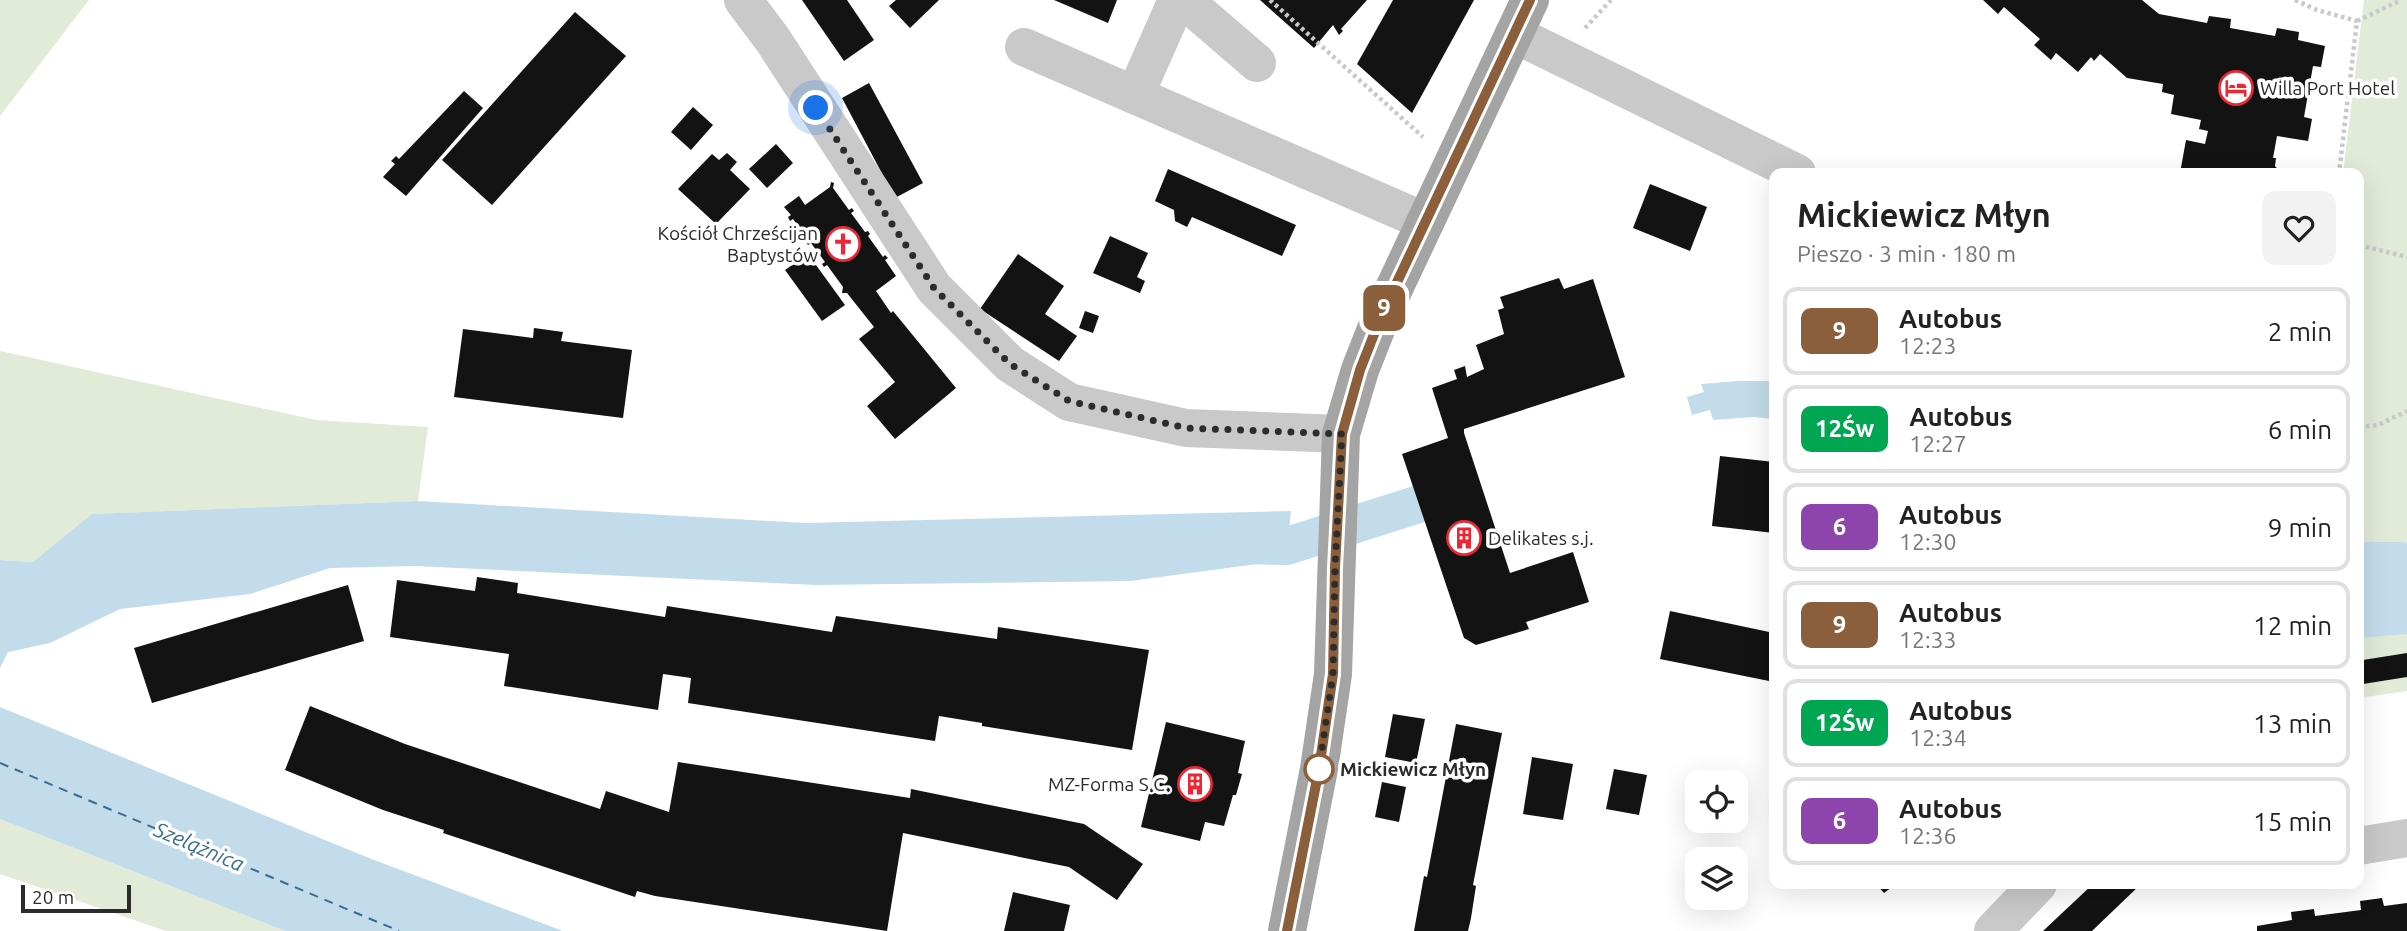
<!DOCTYPE html>
<html lang="pl">
<meta charset="utf-8">
<style>
:root{--surface:#fff;--page:#f2f2f2;--text:#222;--muted:#767676;--line:#e0e0e0}
body{margin:0;font-family:Ubuntu,sans-serif;background:var(--page);color:var(--text);height:100vh;display:flex;flex-direction:column;font-size:26px;white-space:nowrap}
*{box-sizing:border-box;margin:0}
p{font-size:23px;color:var(--muted)}
.icon{flex:none;width:38px;height:38px;fill:none;stroke:currentColor;stroke-width:2;stroke-linecap:round;stroke-linejoin:round}
.map{position:relative;flex:1;overflow:hidden}
.drawer{position:absolute;left:1769px;top:168px;width:595px;height:721px;display:flex;flex-direction:column;background:var(--surface);border-radius:14px;box-shadow:0 7px 28px #0002}
.drawer>*{flex:none}
.badge{padding:0 14px;border-radius:10px;font-size:24px;line-height:46px}
.buttons{position:absolute;left:1685px;top:770px;display:grid;gap:14px}
.buttons a{display:grid;place-items:center;width:63px;height:63px;border-radius:14px;background:var(--surface);box-shadow:0 7px 28px #0002;font-size:35px}
.scale{position:absolute;left:21px;bottom:18px;width:110px;box-sizing:border-box;padding-left:7px;border:4px solid #2c2c2c;border-top:0;font-size:19px;line-height:24px;white-space:nowrap;color:#2c2c2c;-webkit-text-stroke:5px #fff;paint-order:stroke}
.you{position:absolute;width:35px;height:35px;margin:-18px;border:5px solid #fff;border-radius:50%;background:#1a73e8;box-shadow:0 0 0 10px #1a73e833}
.map>.badge{position:absolute;translate:-50% -50%;box-shadow:0 0 0 4px #fff}
.round{display:grid;place-items:center;flex:none;width:74px;height:74px;border-radius:14px;background:var(--page)}
.overview{display:flex;align-items:center;justify-content:space-between;height:119px;padding:0 28px}
h1{font-size:33px;font-weight:600;line-height:52px}
ul{padding:0;list-style:none}
li{display:flex;align-items:center;gap:21px;height:88px;margin:0 14px 10px;padding:0 14px;border:4px solid var(--line);border-radius:14px}
li div{flex:1}
li b{display:block;font-size:26px}
li em{font-style:normal}
li .badge{min-width:77px;font-weight:700;text-align:center}
.map>svg:first-child{display:block}
.green{fill:#e2ead8}
.water{fill:#c3dceb}
.lines{fill:none;stroke-linecap:round;stroke-linejoin:round}
.canal{stroke:#c3dceb;stroke-width:38}
.ferry{stroke:#386d8f;stroke-width:2;stroke-dasharray:9 7;stroke-linecap:butt}
.building{fill:#131313}
.path{stroke:#c9c9c9;stroke-width:4.5;stroke-dasharray:3.5 3.5;stroke-linecap:butt}
.minor{stroke:#c9c9c9;stroke-width:38}
.major{stroke:#a4a4a4;stroke-width:38}
.line-casing{stroke:#fff;stroke-width:16}
.line{stroke:#8b5e3c;stroke-width:10}
.walk{stroke:#2c2c2c;stroke-width:7;stroke-dasharray:0 12.6}
.stop-dot{fill:#fff;stroke:#8b5e3c;stroke-width:3.5}
.labels{text-anchor:middle;stroke-width:7;stroke-linejoin:round;paint-order:stroke}
.poi-label{font-size:19px;fill:#2c2c2c;stroke:#fff;text-anchor:start}
.stop-label{font-size:19px;font-weight:bold;fill:#2c2c2c;stroke:#fff;text-anchor:start}
.water-label{font-size:21px;font-style:italic;fill:#386d8f;stroke:#fff}
</style>
<div class="map">
<svg width="2407" height="931" viewBox="0 0 2407 931">
<rect width="100%" height="100%" fill="#fff"/>
<g class="green">
<path d="M 0,0 L 89,0 L 0,116 Z"/>
<path d="M 2364,0 L 2407,0 L 2407,691 L 2359,698 L 2359,173 L 2343,173 Z"/>
<path d="M 0,351 L 316,420 L 428,427 L 418,501 L 93,514 L 33,562 L 0,560 Z"/>
<path d="M 0,819 L 285,931 L 166,931 L 0,874 Z"/>
</g>
<g class="water">
<path d="M 1737,381 L 1774,381 L 1774,419 L 1754,417 L 1713,420 L 1710,410 L 1692,415 L 1687,397 L 1704,392 L 1701,384 Z"/>
<path d="M 418,501 L 805,523 L 1291,511 L 1286,560 L 1130,581 L 816,585 L 415,566 L 330,568 L 250,594 L 120,609 L 50,643 L 8,652 L 0,668 L 0,560 L 33,562 L 92,514 Z"/>
<path d="M 2359,542 L 2405,542 L 2407,544 L 2407,634 L 2359,638 Z"/>
<path d="M 0,707 L 369,858 L 563,931 L 285,931 L 0,819 Z"/>
</g>
<g class="lines">
<path class="canal" d="M 1235,545 L 1287,546 L 1419,504"/>
<path class="ferry" d="M 0,763 L 399,931"/>
</g>
<g class="building">
<path d="M 802,0 L 847,0 L 874,40 L 844,61 Z"/>
<path d="M 896,0 L 939,0 L 910,28 L 889,6 Z"/>
<path d="M 1054,0 L 1117,0 L 1108,23 Z"/>
<path d="M 1260,0 L 1367,0 L 1341,29 L 1343,31 L 1339,35 L 1333,25 L 1314,48 Z"/>
<path d="M 1393,0 L 1474,0 L 1412,113 L 1357,64 Z"/>
<path d="M 1983,0 L 2142,0 L 2159,14 L 2207,23 L 2209,16 L 2231,19 L 2230,28 L 2275,36 L 2277,28 L 2299,32 L 2298,40 L 2325,46 L 2321,67 L 2313,66 L 2304,117 L 2312,119 L 2308,141 L 2277,136 L 2273,158 L 2276,158 L 2275,166 L 2281,173 L 2180,173 L 2186,140 L 2205,144 L 2208,131 L 2199,129 L 2201,120 L 2171,114 L 2174,95 L 2162,92 L 2163,84 L 2127,78 L 2100,54 L 2094,61 L 2091,57 L 2078,72 L 2056,53 L 2051,60 L 2034,45 L 2040,39 L 2004,7 L 1998,14 Z"/>
<path d="M 575,12 L 626,56 L 492,205 L 442,160 Z"/>
<path d="M 869,83 L 923,183 L 895,198 L 842,98 Z"/>
<path d="M 464,91 L 483,108 L 406,196 L 383,177 L 395,164 L 391,161 L 396,156 L 399,159 Z"/>
<path d="M 693,107 L 713,125 L 691,150 L 671,132 Z"/>
<path d="M 776,144 L 793,163 L 767,188 L 749,169 Z"/>
<path d="M 727,153 L 737,162 L 730,170 L 750,189 L 716,224 L 678,189 L 712,154 L 719,160 Z"/>
<path d="M 1168,169 L 1296,225 L 1282,256 L 1192,217 L 1187,227 L 1175,221 L 1174,210 L 1155,201 Z"/>
<path d="M 831,182 L 834,183 L 833,188 L 849,210 L 852,208 L 854,211 L 851,213 L 865,232 L 868,231 L 870,234 L 868,236 L 883,257 L 885,255 L 888,258 L 885,260 L 896,276 L 876,291 L 891,313 L 893,311 L 956,388 L 895,439 L 867,406 L 895,382 L 859,339 L 874,327 L 847,293 L 842,293 L 843,287 L 827,265 L 824,267 L 822,264 L 825,262 L 811,243 L 808,245 L 806,242 L 808,240 L 793,219 L 790,221 L 788,217 L 791,215 L 784,207 L 799,196 L 805,205 L 830,187 Z"/>
<path d="M 1650,184 L 1707,207 L 1690,251 L 1633,228 Z"/>
<path d="M 1110,236 L 1148,253 L 1137,277 L 1145,281 L 1140,293 L 1093,273 Z"/>
<path d="M 808,254 L 845,305 L 822,321 L 785,270 Z"/>
<path d="M 1018,254 L 1064,286 L 1045,314 L 1077,336 L 1059,361 L 980,309 Z"/>
<path d="M 1559,278 L 1564,289 L 1593,279 L 1625,377 L 1464,429 L 1464,433 L 1510,573 L 1573,552 L 1589,602 L 1526,622 L 1529,629 L 1476,645 L 1464,638 L 1402,454 L 1448,438 L 1432,388 L 1457,379 L 1454,370 L 1465,366 L 1467,377 L 1484,369 L 1476,345 L 1504,334 L 1498,310 L 1504,308 L 1500,297 Z"/>
<path d="M 1085,311 L 1099,316 L 1093,333 L 1079,328 Z"/>
<path d="M 534,328 L 563,332 L 561,341 L 632,350 L 623,418 L 454,397 L 463,329 L 533,338 Z"/>
<path d="M 1720,456 L 1774,462 L 1774,533 L 1712,526 Z"/>
<path d="M 477,577 L 518,583 L 517,593 L 665,617 L 667,606 L 832,632 L 836,616 L 997,639 L 998,627 L 1149,650 L 1132,750 L 982,726 L 982,723 L 939,716 L 935,741 L 688,703 L 691,678 L 663,674 L 658,710 L 504,686 L 509,654 L 390,637 L 397,580 L 475,591 Z"/>
<path d="M 348,585 L 364,641 L 152,703 L 134,648 Z"/>
<path d="M 1670,611 L 1774,633 L 1774,682 L 1660,659 Z"/>
<path d="M 2359,652 L 2361,652 L 2363,660 L 2407,653 L 2407,677 L 2363,684 L 2362,680 L 2359,680 Z"/>
<path d="M 310,706 L 405,744 L 600,809 L 606,791 L 669,812 L 678,762 L 910,798 L 911,789 L 1084,824 L 1143,864 L 1117,900 L 1069,867 L 903,833 L 887,931 L 655,896 L 637,891 L 635,897 L 443,833 L 444,830 L 383,810 L 285,770 Z"/>
<path d="M 1393,714 L 1425,719 L 1416,763 L 1385,757 Z"/>
<path d="M 1166,722 L 1245,741 L 1238,773 L 1242,774 L 1236,795 L 1233,795 L 1224,826 L 1205,822 L 1200,841 L 1141,827 Z"/>
<path d="M 1456,724 L 1502,733 L 1473,885 L 1476,886 L 1471,918 L 1468,931 L 1414,931 L 1424,876 L 1427,877 Z"/>
<path d="M 1532,757 L 1573,764 L 1563,820 L 1523,814 Z"/>
<path d="M 1614,769 L 1647,775 L 1639,815 L 1606,809 Z"/>
<path d="M 1382,782 L 1406,787 L 1399,822 L 1375,817 Z"/>
<path d="M 1876,884 L 1896,884 L 1884,893 Z"/>
<path d="M 2093,884 L 2141,884 L 2092,931 L 2043,931 Z"/>
<path d="M 1013,892 L 1070,905 L 1064,931 L 1004,931 Z"/>
<path d="M 2382,898 L 2384,906 L 2407,903 L 2407,931 L 2257,931 L 2257,926 L 2292,920 L 2291,912 L 2314,909 L 2315,916 L 2361,910 L 2360,901 Z"/>
</g>
<g class="lines">
<g class="path">
<path d="M 1270,0 L 1423,137"/>
<path d="M 2295,0 L 2317,10 L 2357,21 L 2339,173"/>
<path d="M 2357,21 L 2401,0"/>
<path d="M 1585,28 L 1611,0"/>
<path d="M 2359,245 L 2407,257"/>
<path d="M 2359,427 L 2378,425 L 2407,411"/>
</g>
<g class="minor">
<path d="M 743,0 L 773,40 L 934,288 L 1010,364 L 1069,402 L 1186,428 L 1341,434"/>
<path d="M 1184,0 L 1257,63"/>
<path d="M 1514,34 L 1797,173"/>
<path d="M 1024,47 L 1424,221"/>
<path d="M 1135,95 L 1177,0"/>
<path d="M 2359,846 L 2407,838"/>
<path d="M 1993,931 L 2038,884"/>
</g>
<path class="major" d="M 1287,931 L 1319,769 L 1333,674 L 1341,434 L 1360,370 L 1382,314 L 1530,0"/>
</g>
<g class="lines">
<g class="line-casing">
<path id="line" d="M 1287,931 L 1319,769 L 1333,674 L 1335,568 L 1342,434 L 1360,370 L 1382,314 L 1530,0"/>
</g>
<use href="#line" class="line"/>
<path class="walk" d="M 816,108 L 934,288 L 1010,364 L 1069,401 L 1186,428 L 1342,434 L 1335,568 L 1333,674 L 1319,769"/>
</g>
<defs>
<g id="hotel-ring" transform="scale(1.75)"><circle r="9.5" fill="#fff" stroke="#ea2734" stroke-width="1.5"/><path d="M-6-4.5h1.5V1H6V5H4.5V3h-9V5H-6ZM-4 0a1.8 1.8 0 1 1 3.6 0ZM.5 0V-2.5h3Q6-2.5 6 0Z" fill="#ea2734"/></g>
<g id="church-ring" transform="scale(1.75)"><circle r="9.5" fill="#fff" stroke="#ea2734" stroke-width="1.5"/><path d="M-1.2-6h2.4v3.5h3.3v2.4h-3.3V6h-2.4V-.1h-3.3v-2.4h3.3Z" fill="#ea2734"/></g>
<g id="building-ring" transform="scale(1.75)"><circle r="9.5" fill="#fff" stroke="#ea2734" stroke-width="1.5"/><path d="M-4-6H4V6H1V3H-1V6H-4ZM-2.5-4.3h1.7v1.8h-1.7ZM.8-4.3h1.7v1.8H.8ZM-2.5-1h1.7V.8h-1.7ZM.8-1h1.7V.8H.8Z" fill="#ea2734"/></g>
</defs>
<g fill-rule="evenodd">
<use href="#hotel-ring" x="2236" y="88"/>
<use href="#church-ring" x="843" y="244"/>
<use href="#building-ring" x="1464" y="538"/>
<use href="#building-ring" x="1195" y="784"/>
</g>
<circle class="stop-dot" cx="1319" cy="769" r="14"/>
<g class="labels">
<g class="poi-label">
<text x="2260" y="95">Willa Port Hotel</text>
<text x="818" y="240" text-anchor="end">Kościół Chrześcijan<tspan x="818" dy="22">Baptystów</tspan></text>
<text x="1488" y="545">Delikates s.j.</text>
<text x="1170" y="791" text-anchor="end">MZ-Forma S.C.</text>
</g>
<g class="stop-label">
<text x="1340" y="776">Mickiewicz Młyn</text>
</g>
<g class="water-label">
<text transform="translate(199 847) rotate(23)" y="7">Szelążnica</text>
</g>
</g>
</svg>
<div class="buttons">
<a><svg class="icon" aria-label="locate" viewBox="0 0 24 24"><circle cx="12" cy="12" r="6"/><path d="M12 2v4M12 18v4M2 12h4M18 12h4"/></svg></a>
<a><svg class="icon" aria-label="layers" viewBox="0 0 24 24"><path d="M12 4l9 5-9 5-9-5zM3 14l9 5 9-5"/></svg></a>
</div>
<div class="scale">20 m</div>
<div class="you" style="left:816px;top:108px"></div>
<b class="badge" style="left:1384px;top:308px;background:#8b5e3c;color:#fff">9</b>
<section class="drawer">
<div class="overview"><div><h1>Mickiewicz Młyn</h1><p>Pieszo · 3 min · 180 m</p></div><a class="round"><svg class="icon" aria-label="heart" viewBox="0 0 24 24"><path d="M12 20l-8-8c-3-5 5-10 8-4 3-6 11-1 8 4z"/></svg></a></div>
<ul>
<li><span class="badge" style="background:#8b5e3c;color:#fff">9</span><div><b>Autobus</b><p>12:23</p></div><em>2 min</em></li>
<li><span class="badge" style="background:#00a651;color:#fff">12Św</span><div><b>Autobus</b><p>12:27</p></div><em>6 min</em></li>
<li><span class="badge" style="background:#8e44ad;color:#fff">6</span><div><b>Autobus</b><p>12:30</p></div><em>9 min</em></li>
<li><span class="badge" style="background:#8b5e3c;color:#fff">9</span><div><b>Autobus</b><p>12:33</p></div><em>12 min</em></li>
<li><span class="badge" style="background:#00a651;color:#fff">12Św</span><div><b>Autobus</b><p>12:34</p></div><em>13 min</em></li>
<li><span class="badge" style="background:#8e44ad;color:#fff">6</span><div><b>Autobus</b><p>12:36</p></div><em>15 min</em></li>
</ul>
</section>
</div>
